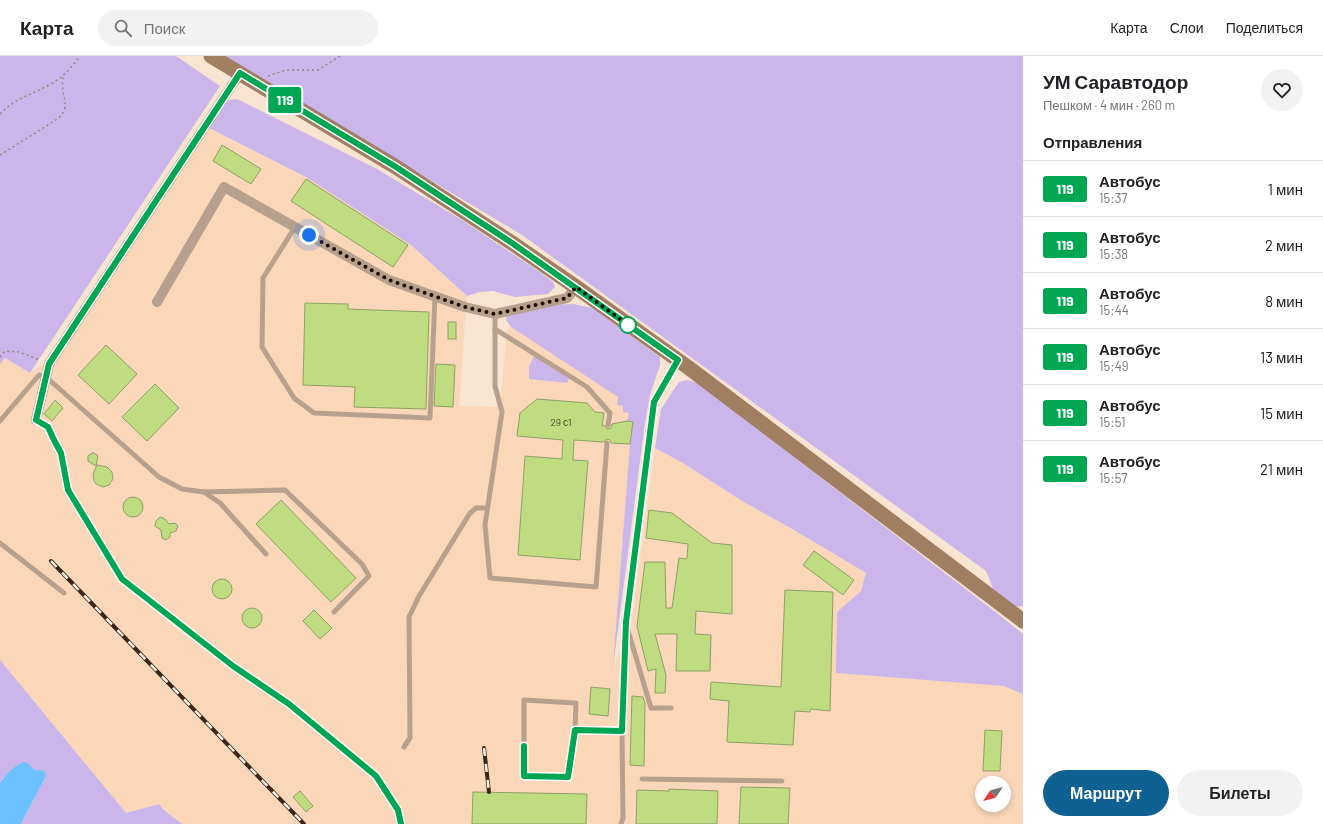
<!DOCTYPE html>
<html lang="ru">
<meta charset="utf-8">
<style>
:root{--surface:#fff;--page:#f2f2f2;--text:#202124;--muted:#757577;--line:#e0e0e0;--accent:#0f6193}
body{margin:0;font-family:Barlow,sans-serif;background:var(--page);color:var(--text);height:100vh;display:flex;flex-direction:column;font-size:15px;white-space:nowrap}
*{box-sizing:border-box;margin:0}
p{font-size:13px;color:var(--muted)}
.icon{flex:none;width:22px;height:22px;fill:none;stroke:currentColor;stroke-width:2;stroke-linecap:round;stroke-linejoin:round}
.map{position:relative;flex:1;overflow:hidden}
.details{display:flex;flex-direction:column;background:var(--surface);width:300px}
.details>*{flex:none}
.badge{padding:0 8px;border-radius:3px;font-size:14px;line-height:26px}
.needle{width:26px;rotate:235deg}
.fabs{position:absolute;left:975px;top:720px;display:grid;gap:8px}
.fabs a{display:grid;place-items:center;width:36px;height:36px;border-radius:50%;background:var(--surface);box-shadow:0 2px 6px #0003;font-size:20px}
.you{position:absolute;width:20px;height:20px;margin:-10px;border:3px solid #fff;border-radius:50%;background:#1a73e8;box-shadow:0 0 0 6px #1a73e833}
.map>.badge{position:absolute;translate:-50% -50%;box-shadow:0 0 0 2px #fff}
h2{padding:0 20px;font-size:15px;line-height:36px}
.round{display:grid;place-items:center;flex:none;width:42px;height:42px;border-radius:21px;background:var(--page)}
.head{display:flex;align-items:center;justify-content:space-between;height:68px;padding:0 20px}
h1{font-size:19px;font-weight:600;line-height:30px}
.button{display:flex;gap:8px;margin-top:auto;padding:8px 20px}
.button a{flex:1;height:46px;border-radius:24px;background:var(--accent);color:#fff;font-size:16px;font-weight:600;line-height:46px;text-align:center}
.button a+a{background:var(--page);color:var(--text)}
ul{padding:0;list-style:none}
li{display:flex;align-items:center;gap:12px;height:56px;padding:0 20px;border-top:1px solid var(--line)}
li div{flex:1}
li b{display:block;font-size:15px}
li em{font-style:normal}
li .badge{min-width:44px;font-weight:700;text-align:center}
header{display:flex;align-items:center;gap:24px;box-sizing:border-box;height:56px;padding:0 20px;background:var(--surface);border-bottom:1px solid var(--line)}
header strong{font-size:19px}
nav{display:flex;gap:22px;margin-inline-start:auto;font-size:14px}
.search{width:280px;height:36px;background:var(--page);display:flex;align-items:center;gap:10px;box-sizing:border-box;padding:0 14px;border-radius:22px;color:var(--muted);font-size:15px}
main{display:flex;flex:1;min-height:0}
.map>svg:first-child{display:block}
.built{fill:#fad7b9;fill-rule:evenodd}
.green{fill:#cbb6eb}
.water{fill:#6ec1ff}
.building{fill:#c0dc81;stroke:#8ea065}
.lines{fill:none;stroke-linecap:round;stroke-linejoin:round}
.path{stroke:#998675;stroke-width:1.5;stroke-dasharray:2 3;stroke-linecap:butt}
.service{stroke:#b7a18e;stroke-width:5}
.minor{stroke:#b7a18e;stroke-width:10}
.secondary{stroke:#9f7e62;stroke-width:15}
.rail-casing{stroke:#392819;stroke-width:4}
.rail{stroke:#fef3ea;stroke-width:2.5;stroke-dasharray:8;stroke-linecap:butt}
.line-casing{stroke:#fff;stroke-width:9}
.line{stroke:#00a651;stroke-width:6}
.walk{stroke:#1f0e00;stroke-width:4;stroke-dasharray:0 7.2}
.stop-dot{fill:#fff;stroke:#00a651;stroke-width:2}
.labels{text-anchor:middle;stroke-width:3;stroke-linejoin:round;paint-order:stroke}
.number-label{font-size:10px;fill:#474220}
</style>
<header>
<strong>Карта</strong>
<div class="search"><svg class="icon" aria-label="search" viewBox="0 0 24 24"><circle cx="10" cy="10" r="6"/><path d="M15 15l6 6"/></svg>Поиск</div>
<nav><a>Карта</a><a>Слои</a><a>Поделиться</a></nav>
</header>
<main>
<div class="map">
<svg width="1023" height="768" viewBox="0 0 1023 768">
<rect width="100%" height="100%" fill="#f9e4d1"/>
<path class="built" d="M 209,72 L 306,121 L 411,189 L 467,240 L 459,350 L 500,351 L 507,274 L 513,264 L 632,339 L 633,366 L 630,388 L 614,609 L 631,570 L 655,392 L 683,407 L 742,445 L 794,474 L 866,517 L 861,535 L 837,556 L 1023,638 L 1023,768 L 182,768 L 164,754 L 159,748 L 126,757 L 0,604 L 0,308 L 5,302 L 30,317 L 58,298 ZM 982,727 L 1004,727 L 1004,749 L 982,749 Z"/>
<g class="green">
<path d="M 0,0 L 176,0 L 220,30 L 30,317 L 5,302 L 0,308 Z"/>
<path d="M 222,0 L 1023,0 L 1023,550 L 1012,551 L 994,535 L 986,515 L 522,179 Z"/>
<path d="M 237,43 L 377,113 L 462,164 L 540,216 L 553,226 L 555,231 L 548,238 L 515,241 L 493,235 L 480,236 L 467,240 L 411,189 L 306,121 L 209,72 L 221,53 L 229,44 Z"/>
<path d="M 573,248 L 593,252 L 660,301 L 660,309 L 650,339 L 645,367 L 613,611 L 630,388 L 633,366 L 627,365 L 629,357 L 623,356 L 623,350 L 617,349 L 618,341 L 511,271 L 506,264 L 508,258 L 523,250 Z"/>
<path d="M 534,300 L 567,321 L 569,323 L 567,327 L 529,323 L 529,311 Z"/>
<path d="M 687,324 L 698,327 L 998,558 L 1023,578 L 1023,638 L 1004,630 L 836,617 L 837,556 L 861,535 L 866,517 L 794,474 L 742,445 L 683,407 L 655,392 L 661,353 L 679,326 Z"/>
<path d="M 0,604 L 126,757 L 159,748 L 164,754 L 182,768 L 21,768 L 46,720 L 45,716 L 42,714 C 37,715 33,715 30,709 L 3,722 L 0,727 Z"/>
</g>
<path class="water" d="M 24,706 L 28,707 C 34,713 32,715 42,714 L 45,716 L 46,720 L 21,768 L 0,768 L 0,727 C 6,718 14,710 24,706 Z"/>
<g class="building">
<path d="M 222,89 L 261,113 L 251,128 L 213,105 Z"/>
<path d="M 306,123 L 408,189 L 393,211 L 291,145 Z"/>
<path d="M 305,247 L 348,248 L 348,253 L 429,256 L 426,353 L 354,351 L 355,331 L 303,329 Z"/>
<rect x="448" y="266" width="8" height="17"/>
<path d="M 106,289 L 137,318 L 109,348 L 78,319 Z"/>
<path d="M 436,308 L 455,309 L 453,351 L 434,350 Z"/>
<path d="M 155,328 L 179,352 L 147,385 L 122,361 Z"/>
<path d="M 537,343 L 587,347 L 595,356 L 604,357 L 602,370 L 604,369 L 607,373 L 611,372 L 612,368 L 627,365 L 633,366 L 630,388 L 611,387 L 610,384 L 607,383 L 603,386 L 574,384 L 573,404 L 588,405 L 580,504 L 518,499 L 525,400 L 562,403 L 563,384 L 517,380 L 520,357 Z"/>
<path d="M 55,344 L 63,352 L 52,365 L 44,358 Z"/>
<path d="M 92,397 L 94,397 L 98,400 L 96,410 L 88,405 L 88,400 Z"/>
<path d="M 97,409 L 107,411 L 112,416 L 113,423 L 109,429 L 103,431 L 96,428 L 94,425 L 93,418 Z"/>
<circle cx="133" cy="451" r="10"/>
<path d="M 281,444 L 356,522 L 331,546 L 256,468 Z"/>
<path d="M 649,454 L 672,457 L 712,487 L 732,489 L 732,558 L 696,555 L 695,578 L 711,579 L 710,615 L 676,615 L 677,578 L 655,578 L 666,619 L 665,637 L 655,637 L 656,613 L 648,615 L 637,570 L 645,506 L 665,506 L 666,552 L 672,552 L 679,502 L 687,503 L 688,488 L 646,482 Z"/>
<path d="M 160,461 L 165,463 L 169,468 L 175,467 L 178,470 L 176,475 L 170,477 L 170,481 L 166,484 L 162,482 L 161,474 L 155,470 L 156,465 Z"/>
<path d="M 814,495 L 854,524 L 843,539 L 803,509 Z"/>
<circle cx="222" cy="533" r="10"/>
<path d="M 785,534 L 833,536 L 830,655 L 811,653 L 810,656 L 795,655 L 793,689 L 727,686 L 729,645 L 710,643 L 711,626 L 781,631 Z"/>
<circle cx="252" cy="562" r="10"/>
<path d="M 314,554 L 332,572 L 320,583 L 303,565 Z"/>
<path d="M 591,631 L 610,633 L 608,660 L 589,658 Z"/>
<path d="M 632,640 L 643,641 L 645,647 L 644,710 L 630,709 Z"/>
<path d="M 985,674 L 1002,675 L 1000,715 L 983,715 Z"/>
<path d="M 741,731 L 790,732 L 788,768 L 739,768 Z"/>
<path d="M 669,733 L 718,735 L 717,768 L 636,768 L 637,734 L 669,735 Z"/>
<path d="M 300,735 L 313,750 L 306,756 L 293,741 Z"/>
<path d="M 473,736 L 587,738 L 586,768 L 472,768 Z"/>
</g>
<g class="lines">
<g class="path">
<path d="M 268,20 L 286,14 L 318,14 L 340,0"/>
<path d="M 0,58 C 17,41 31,39 51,28 C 63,21 72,11 80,0"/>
<path d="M 0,99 L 59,62 C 68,51 65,47 63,35 C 62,29 63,23 63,18"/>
<path d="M 0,301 L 5,295 L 19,296 L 40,304"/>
</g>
<g class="service">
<path d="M 295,171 L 263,222 L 262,291 L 294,342 L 314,357 L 430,362 L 435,240"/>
<path d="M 495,258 L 495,330 L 502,356 L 485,469 L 490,522 L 596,531 L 607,387"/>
<path d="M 495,273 L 587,331 L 610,357 L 608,369"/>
<path d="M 36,364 L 48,371 L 61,397 L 68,434 L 122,523 L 233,610 L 289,648 L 376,720 L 398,754 L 401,768"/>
<path d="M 0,365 L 39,319 L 46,321 L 159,421 L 182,433 L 204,436 L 285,434 L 362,508 L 369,520 L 334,556"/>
<path d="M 204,436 L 220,447 L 266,498"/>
<path d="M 0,487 L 64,537"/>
<path d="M 627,571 L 651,652 L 671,652"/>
<path d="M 575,674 L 576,647 L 524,644 L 524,720 L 568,721 L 575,674 L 622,675"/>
<path d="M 404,691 L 410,682 L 409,561 L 419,540 L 470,457 L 476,452 L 487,452"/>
<path d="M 642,723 L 782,725"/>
<path d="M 621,768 L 623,762 L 622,675 L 626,566 L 655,346 L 678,305"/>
</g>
<g class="minor">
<path d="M 157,246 L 224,131 L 389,224 L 465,251 L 495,258 L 567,242 L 576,231"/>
<path d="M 36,364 L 49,308 L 240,17"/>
</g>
<path class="secondary" d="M 211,0 L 396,111 L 512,187 L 576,231 L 689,312 L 1023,565"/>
<g class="rail-casing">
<g id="rail">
<path d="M 51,505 L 304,768"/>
<path d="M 484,692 L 489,736"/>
</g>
</g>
<use href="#rail" class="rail"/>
</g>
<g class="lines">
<g class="line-casing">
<path id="line" d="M 401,768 L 398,754 L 376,720 L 289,648 L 233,610 L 122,523 L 68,434 L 61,397 L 54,384 L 48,371 L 36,364 L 49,308 L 240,17 L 396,111 L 512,187 L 678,304 L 654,346 L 626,566 L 622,675 L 575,674 L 568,721 L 524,720 L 524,690"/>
</g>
<use href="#line" class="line"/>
<path class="walk" d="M 309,179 L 389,224 L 465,251 L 495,258 L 567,242 L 576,231 L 628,269"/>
</g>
<circle class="stop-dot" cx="628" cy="269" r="8"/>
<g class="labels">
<g class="number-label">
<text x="561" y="370">29 с1</text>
</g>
</g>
</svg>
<div class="fabs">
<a><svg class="needle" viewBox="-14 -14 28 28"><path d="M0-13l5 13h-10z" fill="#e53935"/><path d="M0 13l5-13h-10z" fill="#757577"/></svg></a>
</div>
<div class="you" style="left:309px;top:179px"></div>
<b class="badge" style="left:285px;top:44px;background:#00a651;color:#fff">119</b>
</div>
<section class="details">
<div class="head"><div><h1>УМ Саравтодор</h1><p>Пешком · 4 мин · 260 m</p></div><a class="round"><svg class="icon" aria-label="heart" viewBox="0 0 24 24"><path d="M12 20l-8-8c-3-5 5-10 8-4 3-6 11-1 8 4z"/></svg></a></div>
<h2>Отправления</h2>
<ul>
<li><span class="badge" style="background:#00a651;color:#fff">119</span><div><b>Автобус</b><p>15:37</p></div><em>1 мин</em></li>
<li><span class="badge" style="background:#00a651;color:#fff">119</span><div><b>Автобус</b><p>15:38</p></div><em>2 мин</em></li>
<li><span class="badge" style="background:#00a651;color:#fff">119</span><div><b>Автобус</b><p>15:44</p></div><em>8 мин</em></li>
<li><span class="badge" style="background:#00a651;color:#fff">119</span><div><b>Автобус</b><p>15:49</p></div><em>13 мин</em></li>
<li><span class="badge" style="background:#00a651;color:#fff">119</span><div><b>Автобус</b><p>15:51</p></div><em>15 мин</em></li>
<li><span class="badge" style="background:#00a651;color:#fff">119</span><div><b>Автобус</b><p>15:57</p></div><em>21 мин</em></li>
</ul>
<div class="button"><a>Маршрут</a><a>Билеты</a></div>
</section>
</main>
